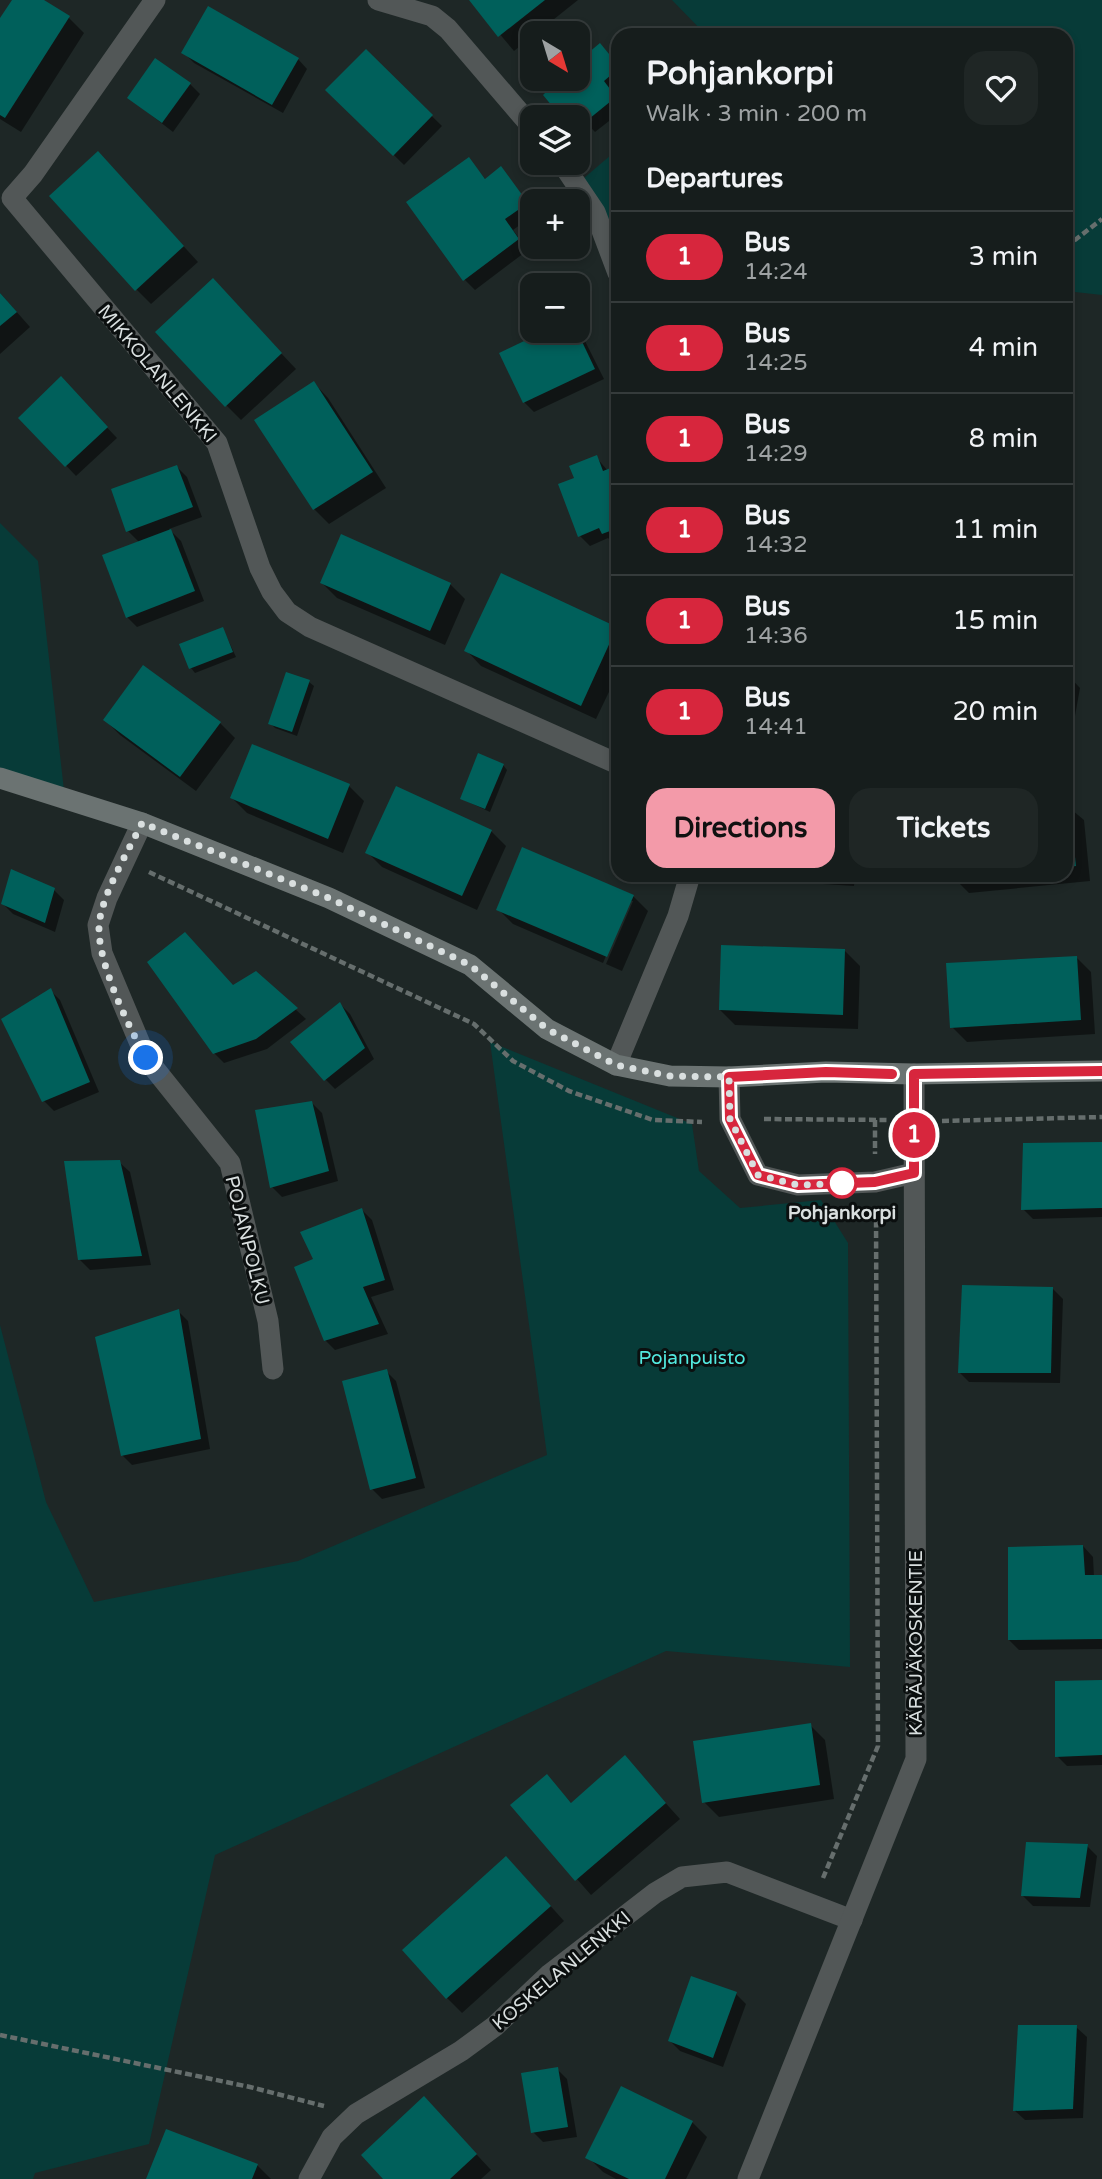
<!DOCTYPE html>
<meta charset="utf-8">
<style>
:root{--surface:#161d1c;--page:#1f2625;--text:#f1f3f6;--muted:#9ea2a3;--line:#353b3b;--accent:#f39aa9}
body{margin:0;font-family:"Varela Round",sans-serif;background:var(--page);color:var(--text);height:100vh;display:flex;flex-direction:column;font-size:26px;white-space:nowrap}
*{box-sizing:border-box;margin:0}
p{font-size:23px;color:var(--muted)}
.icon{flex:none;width:38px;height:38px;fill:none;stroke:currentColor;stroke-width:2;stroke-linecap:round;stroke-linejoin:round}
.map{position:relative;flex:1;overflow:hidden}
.details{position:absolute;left:611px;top:28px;width:462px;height:854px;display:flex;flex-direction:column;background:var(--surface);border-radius:21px;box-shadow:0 4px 10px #0003,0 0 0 2px var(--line)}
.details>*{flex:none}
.badge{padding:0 14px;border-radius:23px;font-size:24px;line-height:46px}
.needle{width:46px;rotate:142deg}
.controls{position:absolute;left:520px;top:21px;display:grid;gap:14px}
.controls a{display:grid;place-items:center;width:70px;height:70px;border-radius:14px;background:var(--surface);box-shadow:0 4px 10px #0003,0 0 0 2px var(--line);font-size:35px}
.you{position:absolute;width:35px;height:35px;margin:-18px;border:5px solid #fff;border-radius:50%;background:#1a73e8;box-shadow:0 0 0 10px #1a73e833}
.map>.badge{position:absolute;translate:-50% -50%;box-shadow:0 0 0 4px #fff}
h2{padding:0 35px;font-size:26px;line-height:63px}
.round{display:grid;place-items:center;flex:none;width:74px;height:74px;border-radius:21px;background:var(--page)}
.head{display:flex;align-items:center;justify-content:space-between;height:119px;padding:0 35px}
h1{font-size:33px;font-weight:800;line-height:52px}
.action{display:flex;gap:14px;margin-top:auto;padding:14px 35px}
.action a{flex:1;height:80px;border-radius:21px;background:var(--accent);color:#111;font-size:28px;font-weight:800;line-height:80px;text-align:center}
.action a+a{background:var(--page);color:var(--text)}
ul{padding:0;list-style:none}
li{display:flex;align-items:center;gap:21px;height:91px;padding:0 35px;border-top:2px solid var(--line)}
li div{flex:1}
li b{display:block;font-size:26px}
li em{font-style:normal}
li .badge{min-width:77px;font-weight:700;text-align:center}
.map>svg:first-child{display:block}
.green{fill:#073b38}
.shadow{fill:#0007}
.building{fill:#00605b}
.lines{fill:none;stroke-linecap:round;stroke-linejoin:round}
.path{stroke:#666e6d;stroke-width:4.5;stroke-dasharray:7 3.5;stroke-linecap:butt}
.lane{stroke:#525757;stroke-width:21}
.street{stroke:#525757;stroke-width:21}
.secondary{stroke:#6b7372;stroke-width:21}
.line-casing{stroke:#fff;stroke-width:16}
.line{stroke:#d7263d;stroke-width:10}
.walk{stroke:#d9dfdf;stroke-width:7;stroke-dasharray:0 12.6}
.stop-dot{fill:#fff;stroke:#d7263d;stroke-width:3.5}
.labels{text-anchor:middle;stroke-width:6;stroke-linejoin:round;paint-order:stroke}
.street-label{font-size:19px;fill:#d9dfdf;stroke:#0b0f0f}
.stop-label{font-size:19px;font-weight:bold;fill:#d9dfdf;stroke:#0b0f0f}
.park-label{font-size:19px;fill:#52e9df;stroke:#0b0f0f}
</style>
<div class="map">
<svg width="1102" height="2179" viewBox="0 0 1102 2179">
<rect width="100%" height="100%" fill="#1e2726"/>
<g class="green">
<path d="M 672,0 L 1102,0 L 1102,295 L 1066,291 L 1066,35 L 706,35 Z"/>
<path d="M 618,149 L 618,273 L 577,184 Z"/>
<path d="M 0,523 L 38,561 L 65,799 L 0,778 Z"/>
<path d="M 490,1042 L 692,1124 L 699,1171 L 740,1208 L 821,1200 L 848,1243 L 850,1667 L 666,1651 L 215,1855 L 149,2144 L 35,2173 L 33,2179 L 0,2179 L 0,1325 L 46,1502 L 94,1602 L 298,1561 L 547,1455 Z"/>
</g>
<g class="shadow">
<path d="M 14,0 L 41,0 L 69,18 L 84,33 L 21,132 L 0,119 L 0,21 Z"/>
<path d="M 471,0 L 578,0 L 514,51 Z"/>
<path d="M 366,52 L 442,126 L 404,165 L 328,90 Z"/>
<path d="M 184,53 L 298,59 L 307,69 L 283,113 L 194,63 Z"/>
<path d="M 578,54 L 582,59 L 618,65 L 618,87 L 612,92 L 618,99 L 618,114 L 595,132 L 577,113 L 572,117 L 565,117 L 558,111 L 551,89 L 542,79 L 578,79 Z"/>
<path d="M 190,84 L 200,94 L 173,132 L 129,98 Z"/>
<path d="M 469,159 L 486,180 L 501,169 L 532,208 L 532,216 L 513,230 L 528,250 L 475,290 L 465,280 Z"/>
<path d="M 113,169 L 198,262 L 151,304 L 136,289 Z"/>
<path d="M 0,293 L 30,327 L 0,354 Z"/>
<path d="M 227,296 L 296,369 L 241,420 L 226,405 Z"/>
<path d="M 578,327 L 604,379 L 534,412 L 524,402 L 501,353 L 549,331 L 578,331 Z"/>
<path d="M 61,379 L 117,438 L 76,476 L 21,418 Z"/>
<path d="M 314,383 L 328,398 L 386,488 L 329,524 L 314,509 L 257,420 Z"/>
<path d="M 596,457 L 608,471 L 618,467 L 618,542 L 613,543 L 608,538 L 590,546 L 580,536 L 576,479 Z"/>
<path d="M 177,467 L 187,477 L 202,517 L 169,529 L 181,541 L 204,601 L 137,627 L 127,617 L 140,543 L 128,531 Z"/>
<path d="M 502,575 L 618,630 L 618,673 L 596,719 L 481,666 L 467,651 Z"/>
<path d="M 322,583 L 450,584 L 465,599 L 445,645 L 337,598 Z"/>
<path d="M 223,629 L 236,657 L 195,673 L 191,668 Z"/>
<path d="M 144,667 L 220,723 L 235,738 L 196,791 L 120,735 L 105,720 Z"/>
<path d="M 1066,673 L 1080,688 L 1070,744 L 1066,744 Z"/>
<path d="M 309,682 L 314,686 L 297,736 L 275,728 L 270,723 Z"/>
<path d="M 503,765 L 507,770 L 490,812 L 462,799 Z"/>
<path d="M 349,786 L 364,801 L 343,853 L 247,813 L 232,798 Z"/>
<path d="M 1066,805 L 1084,820 L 1090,881 L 969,893 L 954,878 L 953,875 L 1066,875 Z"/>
<path d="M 491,831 L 506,846 L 477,910 L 382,867 L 368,853 Z"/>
<path d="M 730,875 L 855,875 L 854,886 L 733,878 Z"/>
<path d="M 54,890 L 64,900 L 55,932 L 13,914 L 3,904 Z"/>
<path d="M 633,896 L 648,911 L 622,971 L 606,964 L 633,901 L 629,901 L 603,963 L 513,924 L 498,909 Z"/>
<path d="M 845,951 L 860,966 L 858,1029 L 735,1025 L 720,1010 Z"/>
<path d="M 1076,957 L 1091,972 L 1095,1034 L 967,1042 L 952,1027 Z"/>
<path d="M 256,973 L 306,1019 L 267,1049 L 224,1063 L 214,1053 L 233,987 Z"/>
<path d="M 50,990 L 60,1000 L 99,1092 L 54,1111 L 44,1101 L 3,1020 Z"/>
<path d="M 340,1004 L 350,1014 L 374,1059 L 335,1089 L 325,1079 Z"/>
<path d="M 312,1103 L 322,1113 L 338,1181 L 282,1197 L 272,1187 Z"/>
<path d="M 1102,1143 L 1102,1217 L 1033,1219 L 1023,1209 Z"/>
<path d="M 119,1162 L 130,1172 L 151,1265 L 90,1270 L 80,1260 Z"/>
<path d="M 362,1210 L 372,1220 L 394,1290 L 371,1297 L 388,1334 L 335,1350 L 325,1340 L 315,1260 Z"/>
<path d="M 1053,1289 L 1063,1299 L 1060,1383 L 969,1382 L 959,1372 Z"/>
<path d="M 178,1311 L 188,1321 L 210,1449 L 132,1465 L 122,1455 Z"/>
<path d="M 386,1371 L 396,1381 L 425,1488 L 382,1499 L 372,1489 Z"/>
<path d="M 1083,1546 L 1093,1557 L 1094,1577 L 1102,1577 L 1102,1649 L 1019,1650 L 1009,1640 Z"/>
<path d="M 1102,1682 L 1102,1765 L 1067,1766 L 1057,1756 Z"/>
<path d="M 810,1725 L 825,1740 L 834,1799 L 719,1817 L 704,1802 Z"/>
<path d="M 625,1758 L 680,1819 L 591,1895 L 512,1805 L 547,1776 L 572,1804 Z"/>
<path d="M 1087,1846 L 1097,1856 L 1090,1907 L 1033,1906 L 1023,1896 Z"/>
<path d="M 521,1873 L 564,1921 L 462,2013 L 447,1998 Z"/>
<path d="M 736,1994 L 746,2004 L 723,2067 L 680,2051 L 670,2041 Z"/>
<path d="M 1076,2027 L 1087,2037 L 1083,2118 L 1025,2120 L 1014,2110 Z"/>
<path d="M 557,2069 L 567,2079 L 577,2137 L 543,2142 L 533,2132 Z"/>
<path d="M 439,2114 L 491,2170 L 481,2179 L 385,2179 Z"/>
<path d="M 692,2122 L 707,2137 L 686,2179 L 616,2179 L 603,2172 L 588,2157 Z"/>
<path d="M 257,2165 L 271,2179 L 148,2179 Z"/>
</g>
<g class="building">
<path d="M 12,0 L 44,0 L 70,16 L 5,118 L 0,115 L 0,18 Z"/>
<path d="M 469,0 L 545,0 L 498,37 Z"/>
<path d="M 208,6 L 299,58 L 272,105 L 181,53 Z"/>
<path d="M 600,43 L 618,65 L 618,69 L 604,81 L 616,97 L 584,123 L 567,103 L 557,112 L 543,95 L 549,89 L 540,79 L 578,79 L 578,53 L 582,58 Z"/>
<path d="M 366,49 L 433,115 L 393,156 L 325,90 Z"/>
<path d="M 155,58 L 191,83 L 162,123 L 127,98 Z"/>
<path d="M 98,151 L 184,246 L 135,291 L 49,196 Z"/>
<path d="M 469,157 L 485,179 L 501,166 L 528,203 L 505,219 L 519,239 L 463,281 L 406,202 Z"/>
<path d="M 213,278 L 282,353 L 225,407 L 155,332 Z"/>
<path d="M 0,293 L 17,312 L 0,326 Z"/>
<path d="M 545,331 L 577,331 L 595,369 L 523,403 L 499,353 Z"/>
<path d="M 61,376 L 108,427 L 65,467 L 18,418 Z"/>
<path d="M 314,381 L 373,472 L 313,510 L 254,420 Z"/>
<path d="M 597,455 L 603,471 L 618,465 L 618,528 L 602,534 L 599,528 L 578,537 L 558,484 L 574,478 L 569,466 Z"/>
<path d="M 177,465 L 193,507 L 126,532 L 111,489 Z"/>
<path d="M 171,529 L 195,591 L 126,618 L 102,555 Z"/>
<path d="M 341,534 L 451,583 L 430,631 L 320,583 Z"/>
<path d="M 501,573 L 617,627 L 581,706 L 464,651 Z"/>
<path d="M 223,627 L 233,652 L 189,669 L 179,644 Z"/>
<path d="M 143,665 L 221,722 L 180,777 L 103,720 Z"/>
<path d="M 286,672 L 310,680 L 292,732 L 268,724 Z"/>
<path d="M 252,744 L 350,784 L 328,839 L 230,798 Z"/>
<path d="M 478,753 L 504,764 L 485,809 L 460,799 Z"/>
<path d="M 396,786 L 492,830 L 462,896 L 365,853 Z"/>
<path d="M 1069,803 L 1076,866 L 1066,867 L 1066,804 Z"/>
<path d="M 522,847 L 634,895 L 607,957 L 496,910 Z"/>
<path d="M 11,869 L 55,888 L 45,923 L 1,904 Z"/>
<path d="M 185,932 L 233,985 L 256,971 L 298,1008 L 256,1039 L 213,1054 L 147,962 Z"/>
<path d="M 721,945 L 845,949 L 843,1015 L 719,1010 Z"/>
<path d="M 1077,956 L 1081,1020 L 950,1028 L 946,963 Z"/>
<path d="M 51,988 L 90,1082 L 42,1102 L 1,1019 Z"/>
<path d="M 340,1002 L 365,1048 L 324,1081 L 290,1042 Z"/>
<path d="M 312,1101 L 329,1171 L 270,1188 L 255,1110 Z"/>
<path d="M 1102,1142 L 1102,1208 L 1021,1210 L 1023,1143 Z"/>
<path d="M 120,1160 L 142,1256 L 78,1260 L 64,1161 Z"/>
<path d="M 362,1208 L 385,1280 L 363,1287 L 379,1324 L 324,1341 L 294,1267 L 313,1259 L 300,1232 Z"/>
<path d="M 962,1285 L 1053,1287 L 1051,1373 L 958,1373 Z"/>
<path d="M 179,1309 L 201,1439 L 121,1456 L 95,1337 Z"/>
<path d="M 387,1369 L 416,1478 L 370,1490 L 342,1381 Z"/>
<path d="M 1083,1545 L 1085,1575 L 1102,1575 L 1102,1639 L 1008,1640 L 1008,1547 Z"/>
<path d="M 1102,1680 L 1102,1755 L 1055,1757 L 1055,1681 Z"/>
<path d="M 811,1723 L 820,1785 L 702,1803 L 693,1741 Z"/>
<path d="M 625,1755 L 666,1803 L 575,1881 L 510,1805 L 547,1774 L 571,1803 Z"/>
<path d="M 1026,1842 L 1088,1844 L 1080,1898 L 1021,1896 Z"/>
<path d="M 506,1856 L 551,1906 L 446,1999 L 402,1950 Z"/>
<path d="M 691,1976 L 737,1992 L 713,2058 L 668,2041 Z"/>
<path d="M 1018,2025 L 1077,2025 L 1073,2109 L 1013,2111 Z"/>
<path d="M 558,2067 L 568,2127 L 531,2133 L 521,2073 Z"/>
<path d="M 621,2086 L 693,2121 L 665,2179 L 629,2179 L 585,2158 Z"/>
<path d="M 424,2096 L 477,2154 L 450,2179 L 383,2179 L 361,2155 Z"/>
<path d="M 166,2129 L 258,2164 L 252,2179 L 146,2179 Z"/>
</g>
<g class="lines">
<g class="path">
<path d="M 1066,247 L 1102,219"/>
<path d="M 149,872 L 474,1024 L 513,1061 L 569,1091 L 653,1120 L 702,1122"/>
<path d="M 764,1119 L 888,1120"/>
<path d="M 875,1120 L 875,1154"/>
<path d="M 942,1121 L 1102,1117"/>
<path d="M 823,1878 L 878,1746 L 876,1212"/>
<path d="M 0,2035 L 250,2087 L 324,2106"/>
</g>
<path class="lane" d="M 729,1077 L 730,1119 L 758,1175 L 798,1185 L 875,1182 L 914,1173"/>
<g class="street">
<path d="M 155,0 L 33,174 L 12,198 L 217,443 L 260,568 L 272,592 L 287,612 L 310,627 L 618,764"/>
<path d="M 378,0 L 432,16 L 448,29 L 532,127"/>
<path d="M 562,163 L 595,212 L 618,273"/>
<path d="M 142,823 L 107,898 L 98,925 L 102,953 L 146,1058 L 230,1163 L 268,1321 L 273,1369"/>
<path d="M 616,1065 L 678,916 L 690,875"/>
<path d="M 309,2179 L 332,2137 L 356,2114 L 461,2051 L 495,2026 L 550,1974 L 655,1893 L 682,1877 L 727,1872 L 852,1920"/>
<path d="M 748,2179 L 916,1759 L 914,1074"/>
</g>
<path class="secondary" d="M 0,778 L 142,823 L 329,898 L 470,965 L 547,1029 L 616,1065 L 670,1076 L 729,1077 L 826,1072 L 914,1074 L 1102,1071"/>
</g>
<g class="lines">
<g class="line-casing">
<path id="line" d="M 892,1074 L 826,1072 L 729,1077 L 730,1119 L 758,1175 L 798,1185 L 875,1182 L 914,1173 L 914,1074 L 1102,1071"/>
</g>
<use href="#line" class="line"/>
<path class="walk" d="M 146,1058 C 128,1025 98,964 99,927 C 100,897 129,850 142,823 L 329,898 L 470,965 L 547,1029 L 616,1065 L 670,1076 L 729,1077 L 730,1119 L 758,1175 L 798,1185 L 850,1183 L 842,1183"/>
</g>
<circle class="stop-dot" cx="842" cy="1183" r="14"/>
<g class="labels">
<g class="street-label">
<text transform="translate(158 373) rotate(50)" y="7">MIKKOLANLENKKI</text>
<text transform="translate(248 1240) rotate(76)" y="7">POJANPOLKU</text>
<text transform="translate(915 1643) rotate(-90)" y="7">KÄRÄJÄKOSKENTIE</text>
<text transform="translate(561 1970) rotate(-40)" y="7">KOSKELANLENKKI</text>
</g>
<g class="stop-label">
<text x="842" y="1219">Pohjankorpi</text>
</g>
<g class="park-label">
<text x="692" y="1364">Pojanpuisto</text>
</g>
</g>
</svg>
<div class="controls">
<a><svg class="needle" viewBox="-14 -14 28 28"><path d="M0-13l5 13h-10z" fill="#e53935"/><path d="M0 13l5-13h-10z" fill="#9ea2a3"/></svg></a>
<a><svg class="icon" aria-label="layers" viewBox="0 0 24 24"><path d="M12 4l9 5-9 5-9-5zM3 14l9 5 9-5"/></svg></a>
<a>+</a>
<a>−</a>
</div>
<div class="you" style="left:146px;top:1058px"></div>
<b class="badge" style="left:914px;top:1135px;background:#d7263d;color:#fff">1</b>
<section class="details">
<div class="head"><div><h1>Pohjankorpi</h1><p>Walk · 3 min · 200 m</p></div><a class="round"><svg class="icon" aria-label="heart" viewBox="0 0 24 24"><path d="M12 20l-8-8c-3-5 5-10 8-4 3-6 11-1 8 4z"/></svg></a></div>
<h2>Departures</h2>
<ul>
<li><span class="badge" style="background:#d7263d;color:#fff">1</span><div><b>Bus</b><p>14:24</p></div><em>3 min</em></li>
<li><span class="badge" style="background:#d7263d;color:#fff">1</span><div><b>Bus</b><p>14:25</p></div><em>4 min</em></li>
<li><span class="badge" style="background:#d7263d;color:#fff">1</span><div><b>Bus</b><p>14:29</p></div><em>8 min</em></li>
<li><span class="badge" style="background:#d7263d;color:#fff">1</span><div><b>Bus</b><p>14:32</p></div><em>11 min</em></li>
<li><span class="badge" style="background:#d7263d;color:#fff">1</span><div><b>Bus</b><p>14:36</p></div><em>15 min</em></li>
<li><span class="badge" style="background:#d7263d;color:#fff">1</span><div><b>Bus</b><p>14:41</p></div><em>20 min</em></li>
</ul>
<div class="action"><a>Directions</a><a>Tickets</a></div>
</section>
</div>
